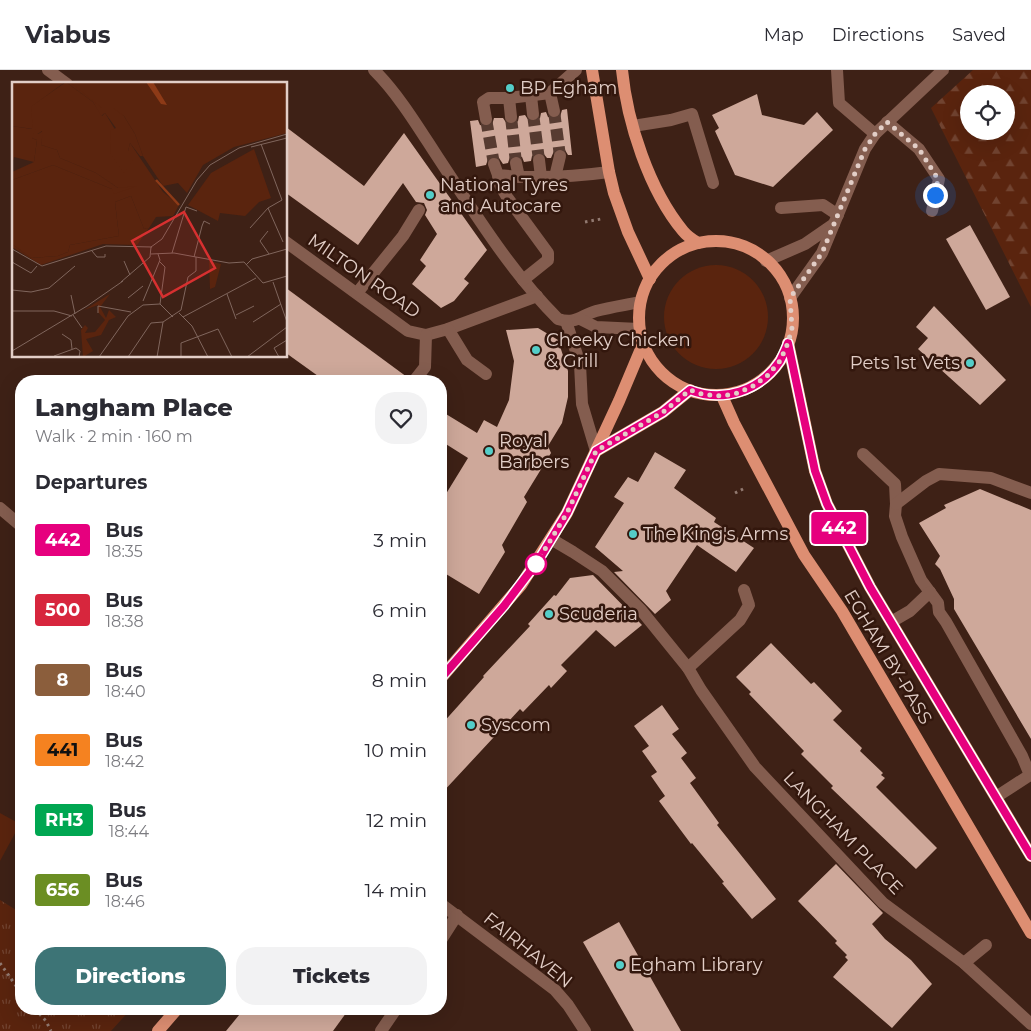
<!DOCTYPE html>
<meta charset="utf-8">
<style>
:root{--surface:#fff;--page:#f2f2f3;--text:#2b2b33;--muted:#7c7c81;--line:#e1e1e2;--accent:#3d7476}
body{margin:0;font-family:Montserrat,sans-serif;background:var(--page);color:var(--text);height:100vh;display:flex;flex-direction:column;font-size:19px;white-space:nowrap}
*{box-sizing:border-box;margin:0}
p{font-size:16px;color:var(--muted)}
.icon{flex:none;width:28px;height:28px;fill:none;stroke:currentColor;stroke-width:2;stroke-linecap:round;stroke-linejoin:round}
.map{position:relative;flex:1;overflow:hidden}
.details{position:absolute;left:15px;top:305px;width:432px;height:640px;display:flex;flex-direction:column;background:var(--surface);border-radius:20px;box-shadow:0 5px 20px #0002}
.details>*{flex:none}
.badge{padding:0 10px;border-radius:4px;font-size:18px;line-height:32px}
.fabs{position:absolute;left:960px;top:15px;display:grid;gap:10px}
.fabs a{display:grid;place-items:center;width:55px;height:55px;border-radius:50%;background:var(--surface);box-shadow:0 5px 20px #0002;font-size:25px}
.you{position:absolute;width:25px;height:25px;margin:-12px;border:4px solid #fff;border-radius:50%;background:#1a73e8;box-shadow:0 0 0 8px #1a73e833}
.map>.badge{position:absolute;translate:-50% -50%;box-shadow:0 0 0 2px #fff}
h2{padding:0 20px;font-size:19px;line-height:45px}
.round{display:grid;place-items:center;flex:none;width:52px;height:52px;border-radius:20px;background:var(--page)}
.head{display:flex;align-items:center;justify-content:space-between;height:85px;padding:0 20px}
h1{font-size:24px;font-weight:800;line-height:38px}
.action{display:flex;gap:10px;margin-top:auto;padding:10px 20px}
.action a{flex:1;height:58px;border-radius:20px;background:var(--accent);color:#fff;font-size:20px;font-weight:800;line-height:58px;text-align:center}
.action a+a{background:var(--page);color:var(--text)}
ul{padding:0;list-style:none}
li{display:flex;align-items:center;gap:15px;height:70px;padding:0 20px}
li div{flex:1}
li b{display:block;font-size:19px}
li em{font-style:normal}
li .badge{min-width:55px;font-weight:700;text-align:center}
header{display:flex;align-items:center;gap:30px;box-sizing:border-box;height:70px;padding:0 25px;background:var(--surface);border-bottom:1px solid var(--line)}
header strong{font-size:24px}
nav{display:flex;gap:28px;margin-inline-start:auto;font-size:18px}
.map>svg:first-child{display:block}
.grass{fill:#5a240e}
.forest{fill:url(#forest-firs);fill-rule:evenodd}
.park{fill:url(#park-tufts)}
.building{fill:#cea89a}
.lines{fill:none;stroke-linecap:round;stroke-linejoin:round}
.minor-tunnel{stroke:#573b31;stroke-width:12;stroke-dasharray:12 6;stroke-linecap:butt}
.path{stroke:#927a71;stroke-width:3;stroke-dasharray:2.5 4;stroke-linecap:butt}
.minor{stroke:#845d4f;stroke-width:12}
.major{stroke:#dd8e72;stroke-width:12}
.line-casing{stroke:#fff;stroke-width:11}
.line{stroke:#e6007e;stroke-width:8}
.walk{stroke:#e2cec7;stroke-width:5;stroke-dasharray:0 9}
.poi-dot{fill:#54cdc8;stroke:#33170d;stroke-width:2}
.stop-dot{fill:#fff;stroke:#e6007e;stroke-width:2.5}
.labels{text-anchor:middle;stroke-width:5;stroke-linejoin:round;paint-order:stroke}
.poi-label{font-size:18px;fill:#e2cec7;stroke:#33170d;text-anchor:start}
.street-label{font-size:18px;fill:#e2cec7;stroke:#33170d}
.inset-river{fill:none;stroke:#8d3a17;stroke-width:2.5}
.inset-road{fill:none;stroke:#80665d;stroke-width:1}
.view{fill:#d73030;fill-opacity:0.15;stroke:#d73030;stroke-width:2.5}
.inset-edge{fill:none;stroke:#e2cec7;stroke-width:2.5}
</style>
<header>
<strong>Viabus</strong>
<nav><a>Map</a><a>Directions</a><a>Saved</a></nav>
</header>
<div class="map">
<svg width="1031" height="961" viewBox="0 0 1031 961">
<defs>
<pattern id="forest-firs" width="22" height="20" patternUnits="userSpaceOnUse" patternTransform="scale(1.25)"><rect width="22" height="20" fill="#5a240e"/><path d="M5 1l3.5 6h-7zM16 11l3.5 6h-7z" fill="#714330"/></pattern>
<pattern id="park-tufts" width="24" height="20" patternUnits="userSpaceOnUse" patternTransform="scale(1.25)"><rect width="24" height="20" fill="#5a240e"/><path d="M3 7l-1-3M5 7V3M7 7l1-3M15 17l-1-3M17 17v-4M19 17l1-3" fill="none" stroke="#714330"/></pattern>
</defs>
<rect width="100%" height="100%" fill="#3e2116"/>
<g class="grass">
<circle cx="716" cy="247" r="52"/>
<path d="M 0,743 L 20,754 L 0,791 Z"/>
</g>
<path class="forest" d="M 973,0 L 1031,0 L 1031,237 L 931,38 ZM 969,24 L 1006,24 L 1006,61 L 969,61 Z"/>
<path class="park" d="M 0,830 L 21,843 L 21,939 L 131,939 L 111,961 L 0,961 Z"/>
<g class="building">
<path d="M 757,24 L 762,45 L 804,55 L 817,42 L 833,60 L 773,117 L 735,105 L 715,61 L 719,58 L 712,45 Z"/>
<path d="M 567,39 L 572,85 L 568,85 L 565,80 L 558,78 L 554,81 L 551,88 L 547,88 L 543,83 L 538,82 L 532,86 L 531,91 L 524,92 L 522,87 L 515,85 L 510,87 L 508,93 L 503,94 L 499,88 L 492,86 L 488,89 L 486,95 L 476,97 L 470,51 L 478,50 L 480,55 L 487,57 L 492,55 L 494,48 L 503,48 L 507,54 L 512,55 L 518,51 L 519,46 L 525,45 L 529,51 L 534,52 L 540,48 L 541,43 L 546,42 L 548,47 L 555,49 L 560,47 L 562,40 Z"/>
<path d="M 286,57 L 364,116 L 404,63 L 487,180 L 464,209 L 469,213 L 454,231 L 441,238 L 412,214 L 426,196 L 420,190 L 437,164 L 425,145 L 427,140 L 424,133 L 416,132 L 403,113 L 358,175 L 286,123 Z"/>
<path d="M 970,155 L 1010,227 L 986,240 L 946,169 Z"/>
<path d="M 286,218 L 407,307 L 406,311 L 325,311 L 286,283 Z"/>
<path d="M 934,236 L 1006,310 L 980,335 L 918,279 L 928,268 L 916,257 Z"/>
<path d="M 538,258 L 558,270 L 568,301 L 568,327 L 562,353 L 548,376 L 551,383 L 524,427 L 527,432 L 502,475 L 505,482 L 479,524 L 441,501 L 441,432 L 468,388 L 441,371 L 441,341 L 477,363 L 484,350 L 497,357 L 509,330 L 514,291 L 506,260 Z"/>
<path d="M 655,382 L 686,400 L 674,418 L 716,448 L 714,452 L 754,478 L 736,502 L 697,475 L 666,521 L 671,530 L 655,544 L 614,502 L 623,501 L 595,477 L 624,433 L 614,427 L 628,407 L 638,412 Z"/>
<path d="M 980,419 L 1031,440 L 1031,669 L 954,539 L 954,529 L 940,499 L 935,494 L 940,486 L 919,453 L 946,438 L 944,435 Z"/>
<path d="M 593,505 L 642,555 L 615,577 L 596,560 L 561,595 L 567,601 L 551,618 L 549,615 L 523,642 L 520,639 L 441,724 L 441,655 L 484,607 L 483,606 L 530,556 L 528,554 L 554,525 L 556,526 L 570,508 Z"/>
<path d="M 771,573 L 811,614 L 814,612 L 842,641 L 833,650 L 862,678 L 860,681 L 883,703 L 881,705 L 885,708 L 876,717 L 937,778 L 916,799 L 831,718 L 833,716 L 801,684 L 804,681 L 749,624 L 751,622 L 736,607 Z"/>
<path d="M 662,635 L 679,659 L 672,664 L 687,683 L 681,688 L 696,708 L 690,713 L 719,753 L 717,755 L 776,829 L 752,849 L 722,813 L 724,812 L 692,773 L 691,774 L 659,731 L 665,726 L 651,706 L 657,702 L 642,681 L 649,676 L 634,656 Z"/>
<path d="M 836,794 L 883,843 L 872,854 L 885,869 L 911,890 L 932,914 L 892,958 L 833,907 L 848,890 L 845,887 L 847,885 L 835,873 L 837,871 L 798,831 Z"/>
<path d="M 619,852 L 681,961 L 634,961 L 583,872 Z"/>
<path d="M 244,939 L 349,939 L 333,961 L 226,961 Z"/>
</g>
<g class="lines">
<g class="minor-tunnel">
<path d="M 554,41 L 560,86"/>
<path d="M 533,44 L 539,90"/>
<path d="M 511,47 L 516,93"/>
<path d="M 486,49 L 494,94"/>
</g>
<g class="path">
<path d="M 585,152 L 601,149"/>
<path d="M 735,423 L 745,418"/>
<path d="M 0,893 L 21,923"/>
<path d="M 35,939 L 46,951 L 51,961"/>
</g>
<g class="minor">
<path d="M 48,0 L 67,14"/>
<path d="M 374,0 C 399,25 418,57 437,86 C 474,142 510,201 558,249 C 576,255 581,245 596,241 C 611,237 626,235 640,232"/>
<path d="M 837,0 L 839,33 L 875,64"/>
<path d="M 550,23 L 554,41"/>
<path d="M 531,26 L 533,44"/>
<path d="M 509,28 L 511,47"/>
<path d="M 486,49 L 483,32 L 489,28 L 509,28 L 550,23 L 576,0"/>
<path d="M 887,52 L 919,79 L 939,109 L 932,141"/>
<path d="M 633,56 L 671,50 L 692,44 L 713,113"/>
<path d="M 539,90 L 541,107"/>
<path d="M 516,93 L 519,107"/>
<path d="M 494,94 L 498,105 C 535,109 572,107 609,102"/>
<path d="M 498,105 L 499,113 L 507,127 L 548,183 L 548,190 L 523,210"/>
<path d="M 555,107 L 560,86"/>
<path d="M 781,138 L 823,135 L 838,145"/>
<path d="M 286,172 L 408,261 L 426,265 L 448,259 L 537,226"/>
<path d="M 766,191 L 805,174 L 834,154"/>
<path d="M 357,223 L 403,166 L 419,140"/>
<path d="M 790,228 L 822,183 L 865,79 L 875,64 L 943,0"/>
<path d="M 580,249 L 596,257 L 639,259"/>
<path d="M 566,251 L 580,294 L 582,334 L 596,381"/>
<path d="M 448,259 L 467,290 L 486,304"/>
<path d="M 414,311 L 425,297 L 426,265"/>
<path d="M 863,384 L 895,414 L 896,434 L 895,446 L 902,467 L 921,510 L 938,533 L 939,542 L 946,552 L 1022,686 L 1030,705 L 996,727"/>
<path d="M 896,434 L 926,411 L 939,404 L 991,408 L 1031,423"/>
<path d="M 0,438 L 21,456"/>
<path d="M 551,469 L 573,482 L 602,501 L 641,540 L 688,598 L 701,620 L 755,697 L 883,833 L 964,893 L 1031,954"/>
<path d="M 891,552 L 910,541 L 930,522"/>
<path d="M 688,598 L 740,550 L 749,535 L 744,520"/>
<path d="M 441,834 L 555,920 L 568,935 L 585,961"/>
<path d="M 441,870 L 457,845"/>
<path d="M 964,893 L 986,875"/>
<path d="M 381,961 L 396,939"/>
</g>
<g class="major">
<path d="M 592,0 L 609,102 L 614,123 L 628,162 L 650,209"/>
<path d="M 622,0 C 627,52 649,120 683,161 C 687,166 693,170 698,173"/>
<circle cx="716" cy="248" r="77"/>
<path d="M 788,273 L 815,401 L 827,434 L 870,517 L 1031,786"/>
<path d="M 722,326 L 734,353 L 804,485 L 842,541 L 1031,863"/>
<path d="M 596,381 L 663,342 L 690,320"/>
<path d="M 441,608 L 521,515 L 567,443 L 619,331 L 643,274"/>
<path d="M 158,961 L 177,939"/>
</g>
</g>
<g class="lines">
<g class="line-casing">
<path id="line" d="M 441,608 L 504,536 L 538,491 L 567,443 L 596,381 L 663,342 L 690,320 C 723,333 760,321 780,291 C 783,285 786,279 788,273 L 815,401 L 827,434 L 870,517 L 1031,786"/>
</g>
<use href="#line" class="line"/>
<path class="walk" d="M 536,494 L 567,443 L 596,381 L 663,342 L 690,320 L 702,324 L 710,325 L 722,326 L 738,323 L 753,316 L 767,306 L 780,291 L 788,273 L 792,258 L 790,228 L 822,183 L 865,79 L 875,64 L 887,52 L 919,79 L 938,109 L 935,125"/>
</g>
<g class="poi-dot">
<circle cx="510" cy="18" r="5"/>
<circle cx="430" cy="125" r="5"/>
<circle cx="536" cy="280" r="5"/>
<circle cx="970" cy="293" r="5"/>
<circle cx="489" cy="381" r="5"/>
<circle cx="633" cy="464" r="5"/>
<circle cx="549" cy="544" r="5"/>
<circle cx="471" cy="655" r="5"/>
<circle cx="620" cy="895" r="5"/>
</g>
<circle class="stop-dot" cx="536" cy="494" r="10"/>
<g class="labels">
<g class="poi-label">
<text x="520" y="24">BP Egham</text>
<text x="440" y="121">National Tyres<tspan x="440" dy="21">and Autocare</tspan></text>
<text x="546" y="276">Cheeky Chicken<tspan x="546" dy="21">&amp; Grill</tspan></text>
<text x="960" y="299" text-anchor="end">Pets 1st Vets</text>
<text x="499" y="377">Royal<tspan x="499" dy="21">Barbers</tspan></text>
<text x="643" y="470">The King's Arms</text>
<text x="559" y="550">Scuderia</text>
<text x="481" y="661">Syscom</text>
<text x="630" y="901">Egham Library</text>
</g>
<g class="street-label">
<text transform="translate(364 206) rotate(35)" y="6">MILTON ROAD</text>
<text transform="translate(888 587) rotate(59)" y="6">EGHAM BY-PASS</text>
<text transform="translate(843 763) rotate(46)" y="6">LANGHAM PLACE</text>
<text transform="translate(528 880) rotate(39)" y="6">FAIRHAVEN</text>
</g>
</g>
<g transform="translate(12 12)">
<rect width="275" height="275" fill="#3e2116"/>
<path d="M 54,0 L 81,20 L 90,34 L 93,31 L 116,69 L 118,61 L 151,110 L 167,123 L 161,134 L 144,135 L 137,146 L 132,147 L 119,114 L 103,120 L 107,154 L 58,163 L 56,170 L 46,174 L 19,176 L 0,162 L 0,98 L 41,83 L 100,107 L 125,102 L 106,106 L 84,91 L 48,76 L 45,68 L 29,63 L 30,49 L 20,56 L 25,58 L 22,80 L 2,75 L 0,82 L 0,44 L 20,47 L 18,25 Z" fill="#5a240e"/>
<path d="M 0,0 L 53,0 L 19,25 L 21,47 L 0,44 ZM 54,0 L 91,0 L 123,52 L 131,74 L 128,74 L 118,61 L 116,69 L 121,78 L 112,91 L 98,71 L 99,48 L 104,46 L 93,31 L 89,34 L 81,20 ZM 23,47 L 26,52 L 31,49 L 29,63 L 45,68 L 48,76 L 84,91 L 106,106 L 125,104 L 102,112 L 100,107 L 41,83 L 0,98 L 0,90 L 22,80 L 25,58 L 20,56 ZM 119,114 L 132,147 L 137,146 L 125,163 L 91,162 L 29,183 L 0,165 L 0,162 L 19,176 L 46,174 L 56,170 L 58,163 L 107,154 L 103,120 ZM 98,212 L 88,225 L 94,236 L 97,228 L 104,235 L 97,238 L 89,253 L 74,257 L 81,269 L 71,275 L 69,248 L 73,243 L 76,246 L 73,251 L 83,250 L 93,238 L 86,230 L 86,223 L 72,228 Z" fill="#5a240e"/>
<path d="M 58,0 L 275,0 L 275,51 L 222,65 L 191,83 L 175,111 L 166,101 L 151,104 L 131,74 L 123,52 L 112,34 L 101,26 L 90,26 ZM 242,67 L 259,116 L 247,120 L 233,134 L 208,131 L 206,139 L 176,123 L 199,91 ZM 197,179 L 209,182 L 203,205 L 198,207 Z" fill="#5a240e"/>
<path d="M 134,0 L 141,0 L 155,23 L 149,22 Z" fill="#8d3a17"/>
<path class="inset-river" d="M 144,98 L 167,123"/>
<path class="inset-road" d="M 249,62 L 270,118 L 256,126 L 271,160M 239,65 L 275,56M 238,146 L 256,126M 256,149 L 248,159 L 257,172M 0,167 L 30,184 L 94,164 L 140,165M 80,169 L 85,175 L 93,175 L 93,172M 160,171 L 174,125 L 185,129M 139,172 L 162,171 L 217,181 L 232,180 L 251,201 L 275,194M 182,175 L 190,144 L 192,139 L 198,142M 112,179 L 118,193M 147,179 L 153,185 L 148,222M 0,180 L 19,191 L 25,184M 234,183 L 240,177 L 275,167M 109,200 L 138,175 L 139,165 L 150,157 L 185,98 L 198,83 L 227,66 L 275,52M 261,200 L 275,240M 0,208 L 19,210 L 37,206 L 63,184M 215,212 L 224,237M 59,213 L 63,232M 116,216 L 131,204M 131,219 L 148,178 L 146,172M 0,229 L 42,229 L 60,234M 86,231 L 86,224 L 119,230M 167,231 L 180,244 L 196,275M 61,233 L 70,246M 224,233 L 242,224M 171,235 L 244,196M 151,240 L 169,228 L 176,195 L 184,189 L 184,175M 241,240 L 269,222M 50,252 L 59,258 L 60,267M 0,269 L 75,224 L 111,199M 42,274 L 64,266 L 68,269 L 67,275M 87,275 L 116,234 L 131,223 L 148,222 L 161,235M 116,275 L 139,241 L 151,240M 145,275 L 151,240M 169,275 L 169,261 L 206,247 L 220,275M 235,275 L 275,245M 267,275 L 262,266 L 275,258"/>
<path class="view" d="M 172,130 L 203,186 L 151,215 L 120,159 Z"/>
<rect width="275" height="275" class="inset-edge"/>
</g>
</svg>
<div class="fabs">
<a><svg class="icon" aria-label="locate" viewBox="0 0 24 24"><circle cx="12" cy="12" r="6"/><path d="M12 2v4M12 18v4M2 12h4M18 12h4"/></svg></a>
</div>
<div class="you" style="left:935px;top:125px"></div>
<b class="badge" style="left:839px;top:458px;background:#e6007e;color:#fff">442</b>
<section class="details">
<div class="head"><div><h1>Langham Place</h1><p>Walk · 2 min · 160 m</p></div><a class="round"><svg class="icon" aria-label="heart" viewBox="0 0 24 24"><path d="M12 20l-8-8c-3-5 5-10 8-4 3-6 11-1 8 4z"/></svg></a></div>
<h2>Departures</h2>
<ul>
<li><span class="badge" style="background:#e6007e;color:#fff">442</span><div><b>Bus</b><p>18:35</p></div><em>3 min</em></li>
<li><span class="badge" style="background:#d7263d;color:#fff">500</span><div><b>Bus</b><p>18:38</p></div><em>6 min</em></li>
<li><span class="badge" style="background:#8b5e3c;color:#fff">8</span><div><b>Bus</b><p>18:40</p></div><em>8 min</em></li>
<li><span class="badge" style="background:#f58220;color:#111">441</span><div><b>Bus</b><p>18:42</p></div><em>10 min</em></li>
<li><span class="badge" style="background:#00a651;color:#fff">RH3</span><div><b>Bus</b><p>18:44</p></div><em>12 min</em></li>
<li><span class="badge" style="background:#6b8e23;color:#fff">656</span><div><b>Bus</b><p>18:46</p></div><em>14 min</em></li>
</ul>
<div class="action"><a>Directions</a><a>Tickets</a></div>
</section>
</div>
